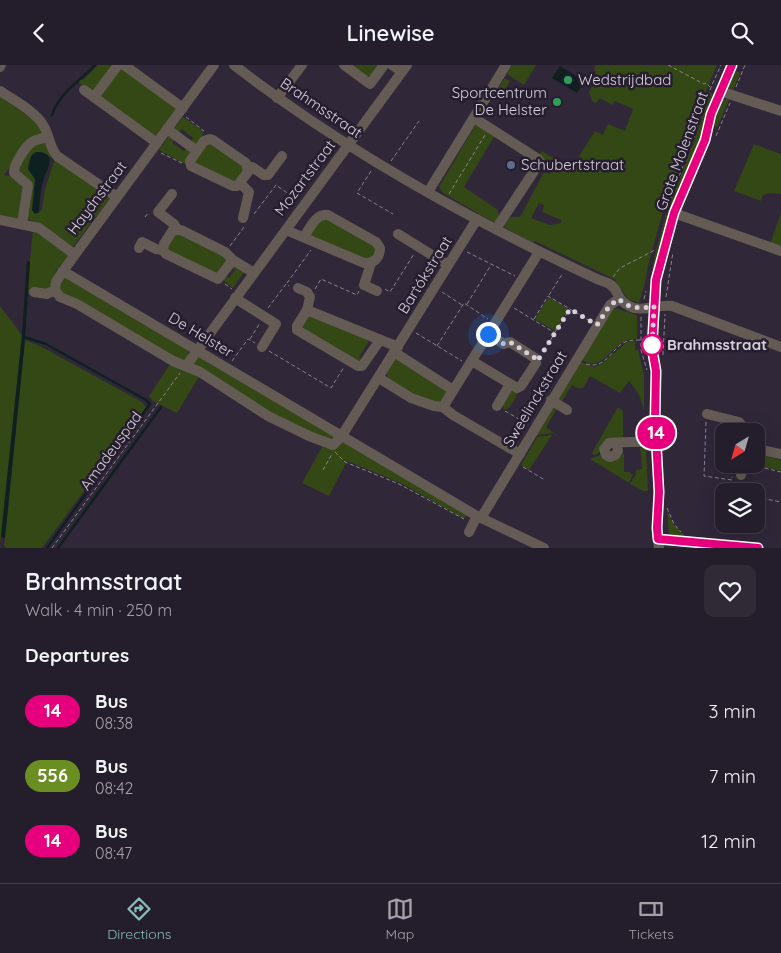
<!DOCTYPE html>
<meta charset="utf-8">
<style>
:root{--surface:#241d2b;--page:#302a37;--text:#f1f3f6;--muted:#a3a2a9;--line:#413b47;--accent:#8bbbb9}
body{margin:0;font-family:Quicksand,sans-serif;background:var(--page);color:var(--text);height:100vh;display:flex;flex-direction:column;font-size:19px;white-space:nowrap}
*{box-sizing:border-box;margin:0}
p{font-size:16px;color:var(--muted)}
.icon{flex:none;width:28px;height:28px;fill:none;stroke:currentColor;stroke-width:2;stroke-linecap:round;stroke-linejoin:round}
.map{position:relative;height:483px;overflow:hidden}
.details{display:flex;flex-direction:column;background:var(--surface);flex:1}
.details>*{flex:none}
.badge{padding:0 10px;border-radius:16px;font-size:18px;line-height:32px}
.needle{width:32px;rotate:217deg}
.tools{position:absolute;left:715px;top:358px;display:grid;gap:10px}
.tools a{display:grid;place-items:center;width:50px;height:50px;border-radius:10px;background:var(--surface);box-shadow:0 5px 20px #0002,0 0 0 1px var(--line);font-size:25px}
.you{position:absolute;width:25px;height:25px;margin:-12px;border:4px solid #fff;border-radius:50%;background:#1a73e8;box-shadow:0 0 0 8px #1a73e833}
.map>.badge{position:absolute;translate:-50% -50%;box-shadow:0 0 0 2px #fff}
h2{padding:0 25px;font-size:19px;line-height:45px}
.round{display:grid;place-items:center;flex:none;width:52px;height:52px;border-radius:10px;background:var(--page)}
.head{display:flex;align-items:center;justify-content:space-between;height:85px;padding:0 25px}
h1{font-size:24px;font-weight:600;line-height:38px}
ul{padding:0;list-style:none}
li{display:flex;align-items:center;gap:15px;height:65px;padding:0 25px}
li div{flex:1}
li b{display:block;font-size:19px}
li em{font-style:normal}
li .badge{min-width:55px;font-weight:700;text-align:center}
header{display:flex;justify-content:space-between;align-items:center;height:65px;padding:0 25px;background:var(--surface);font-size:22px;font-weight:600}
.dock{display:flex;justify-content:space-around;align-items:center;height:70px;border-top:1px solid var(--line);background:var(--surface);font-size:14px;color:var(--muted)}
.dock a{display:grid;justify-items:center;gap:2px}
.dock .selected{color:var(--accent)}
.map>svg:first-child{display:block}
.green{fill:#344815;fill-rule:evenodd}
.water{fill:#0e2020}
.lines{fill:none;stroke-linecap:round;stroke-linejoin:round}
.stream{stroke:#0e2020;stroke-width:2.5}
.path{stroke:#898291;stroke-width:1;stroke-dasharray:4 2.5;stroke-linecap:butt}
.minor{stroke:#645c54;stroke-width:10}
.line-casing{stroke:#fff;stroke-width:11}
.line{stroke:#e6007e;stroke-width:8}
.walk{stroke:#d6d0dc;stroke-width:5;stroke-dasharray:0 9}
.leisure-dot{fill:#2e9e5b;stroke:#261d2e;stroke-width:2}
.service-dot{fill:#5c6f8a;stroke:#261d2e;stroke-width:2}
.stop-dot{fill:#fff;stroke:#e6007e;stroke-width:2.5}
.labels{text-anchor:middle;stroke-width:5;stroke-linejoin:round;paint-order:stroke}
.poi-label{font-size:15px;fill:#d6d0dc;stroke:#261d2e;text-anchor:start}
.street-label{font-size:15px;fill:#d6d0dc;stroke:#261d2e}
.stop-label{font-size:15px;font-weight:bold;fill:#d6d0dc;stroke:#261d2e;text-anchor:start}
</style>
<header><svg class="icon" aria-label="back" viewBox="0 0 24 24"><path d="M15 5l-7 7 7 7"/></svg>Linewise<svg class="icon" aria-label="search" viewBox="0 0 24 24"><circle cx="10" cy="10" r="6"/><path d="M15 15l6 6"/></svg></header>
<div class="map">
<svg width="781" height="483" viewBox="0 0 781 483">
<rect width="100%" height="100%" fill="#302739"/>
<g class="green">
<path d="M 98,0 L 114,0 L 95,25 L 90,26 L 77,16 L 84,14 Z"/>
<path d="M 349,0 L 379,0 L 369,12 Z"/>
<path d="M 512,0 L 536,0 L 524,20 L 507,9 Z"/>
<path d="M 596,0 L 717,0 L 706,26 L 692,70 L 674,114 L 661,153 L 649,197 L 645,218 L 639,238 L 628,234 L 614,214 L 535,176 L 533,178 L 504,162 L 510,152 L 520,152 L 544,107 L 550,109 L 552,104 L 542,97 L 538,91 L 542,86 L 571,104 L 595,66 L 603,70 L 608,59 L 625,66 L 633,44 L 615,36 L 612,40 L 600,33 L 596,38 L 592,36 L 589,27 L 598,12 L 594,4 ZM 539,138 L 544,140 L 542,147 L 561,155 L 561,158 L 550,160 L 531,153 Z"/>
<path d="M 121,2 L 177,42 L 154,73 L 101,33 L 100,28 Z"/>
<path d="M 736,6 L 740,8 L 733,26 L 728,21 L 734,7 Z"/>
<path d="M 505,13 L 510,16 L 499,34 L 493,31 Z"/>
<path d="M 710,28 L 713,29 L 707,44 L 701,75 L 672,144 L 669,141 L 696,71 Z"/>
<path d="M 0,31 L 36,57 L 42,66 L 42,68 L 28,76 L 4,110 L 14,112 L 24,119 L 20,152 L 17,154 L 0,150 Z"/>
<path d="M 728,33 L 730,33 L 717,62 L 713,60 L 723,35 Z"/>
<path d="M 183,52 L 203,66 L 202,75 L 197,80 L 190,78 L 193,73 L 182,64 L 178,69 L 174,64 Z"/>
<path d="M 476,59 L 495,70 L 464,122 L 498,145 L 499,151 L 495,158 L 443,128 L 439,122 Z"/>
<path d="M 169,71 L 175,73 L 172,78 L 184,86 L 187,82 L 190,85 L 191,90 L 185,99 L 159,85 Z"/>
<path d="M 209,76 L 242,99 L 244,105 L 235,117 L 195,100 L 194,93 Z"/>
<path d="M 35,78 L 46,78 L 53,91 L 49,92 L 42,87 L 33,88 L 29,96 L 28,104 L 35,114 L 37,149 L 42,144 L 45,124 L 55,93 L 110,133 L 73,182 L 43,160 L 27,154 L 31,121 L 19,108 L 18,102 Z"/>
<path d="M 754,79 L 781,89 L 781,129 L 770,128 L 763,130 L 761,136 L 734,126 Z"/>
<path d="M 781,148 L 781,183 L 770,179 Z"/>
<path d="M 666,150 L 670,150 L 659,190 L 652,207 L 654,193 Z"/>
<path d="M 323,152 L 373,179 L 377,187 L 368,196 L 310,171 L 311,167 Z"/>
<path d="M 33,165 L 69,190 L 55,207 L 57,209 L 51,226 L 27,227 Z"/>
<path d="M 177,167 L 225,190 L 227,195 L 216,209 L 170,187 L 167,182 Z"/>
<path d="M 232,200 L 245,206 L 233,223 L 223,215 L 224,210 L 229,213 L 235,205 L 231,201 Z"/>
<path d="M 66,212 L 188,285 L 189,291 L 183,297 L 63,230 L 58,218 Z"/>
<path d="M 549,232 L 568,244 L 555,266 L 535,254 Z"/>
<path d="M 0,241 L 22,270 L 0,479 Z"/>
<path d="M 613,244 L 618,244 L 637,250 L 637,274 C 633,274 629,274 625,276 C 609,284 602,307 582,295 Z"/>
<path d="M 309,248 L 370,273 L 373,278 L 369,276 L 359,292 L 363,296 L 361,297 L 302,264 L 301,257 Z"/>
<path d="M 25,275 L 40,281 L 142,337 L 146,342 L 42,483 L 7,483 L 4,481 Z"/>
<path d="M 637,276 L 635,278 L 635,285 L 638,285 L 644,310 L 644,346 L 639,329 L 629,316 L 620,328 L 590,311 L 583,323 L 577,323 L 572,320 L 561,338 L 557,336 L 581,297 L 595,302 L 604,297 L 627,277 Z"/>
<path d="M 198,292 L 204,293 L 334,371 L 335,373 L 332,377 L 274,351 L 192,299 Z"/>
<path d="M 395,293 L 449,325 L 442,337 L 437,339 L 418,332 L 389,315 C 384,306 390,301 395,293 Z"/>
<path d="M 171,298 L 200,310 L 177,348 L 153,336 L 149,331 Z"/>
<path d="M 513,324 L 519,327 L 509,343 L 504,345 L 503,340 Z"/>
<path d="M 554,342 L 557,344 L 546,362 L 562,374 L 553,368 L 537,370 Z"/>
<path d="M 618,342 L 623,346 L 623,374 L 605,375 L 600,380 L 599,388 L 594,390 L 592,388 Z"/>
<path d="M 552,370 L 529,405 L 521,400 L 537,372 Z"/>
<path d="M 344,377 L 469,449 L 464,453 L 461,452 L 401,418 L 347,396 L 329,431 L 302,418 L 323,380 L 336,381 Z"/>
<path d="M 640,380 L 646,380 L 648,426 L 643,426 L 630,419 L 636,409 L 636,405 L 642,404 Z"/>
<path d="M 624,389 L 624,407 L 630,407 L 630,409 L 633,409 L 629,418 L 590,394 L 601,390 L 602,392 Z"/>
<path d="M 756,389 L 762,389 L 764,391 L 781,395 L 781,406 L 751,399 L 756,399 Z"/>
<path d="M 667,445 L 673,459 L 684,470 L 684,473 L 669,469 Z"/>
</g>
<g class="water">
<path d="M 560,1 L 584,16 L 577,28 L 552,13 Z"/>
<path d="M 36,87 C 58,87 48,102 44,114 C 40,124 40,136 39,147 L 35,149 L 32,145 L 35,114 L 28,104 L 31,91 Z"/>
<path d="M 27,196 L 30,197 L 25,275 L 5,473 L 1,472 L 22,270 Z"/>
</g>
<g class="lines">
<g class="stream">
<path d="M 52,50 C 59,28 80,16 95,0"/>
<path d="M 24,272 L 46,279 L 146,335 L 150,339 L 47,483"/>
<path d="M 58,483 L 161,342"/>
</g>
<g class="path">
<path d="M 668,0 L 704,19 L 706,18 L 710,22"/>
<path d="M 736,22 L 745,0"/>
<path d="M 186,52 L 204,66"/>
<path d="M 716,71 L 730,38"/>
<path d="M 161,88 L 182,98"/>
<path d="M 391,96 L 419,56"/>
<path d="M 371,106 L 357,128 L 393,149"/>
<path d="M 449,129 L 485,70"/>
<path d="M 670,135 L 694,72 L 711,22 L 721,0"/>
<path d="M 254,149 L 276,120 L 297,135"/>
<path d="M 145,152 L 149,147"/>
<path d="M 230,181 L 244,162"/>
<path d="M 467,187 L 515,211"/>
<path d="M 613,212 L 620,203 L 655,185"/>
<path d="M 287,218 L 311,185"/>
<path d="M 225,219 L 232,224"/>
<path d="M 315,224 L 321,214 L 357,230 L 359,226"/>
<path d="M 385,224 L 390,227 L 414,189"/>
<path d="M 442,227 L 462,240"/>
<path d="M 549,230 L 563,208"/>
<path d="M 666,232 L 673,187"/>
<path d="M 644,234 L 646,226"/>
<path d="M 467,239 L 491,200"/>
<path d="M 268,243 L 286,219 L 289,221"/>
<path d="M 514,243 L 555,268 L 543,287"/>
<path d="M 641,252 L 641,285 L 647,305"/>
<path d="M 534,254 L 548,231 L 590,256"/>
<path d="M 555,267 L 569,245"/>
<path d="M 416,268 L 462,296"/>
<path d="M 250,274 L 260,258"/>
<path d="M 437,281 L 464,238 L 488,254"/>
<path d="M 269,286 L 331,323 L 344,302"/>
<path d="M 663,290 L 665,249"/>
<path d="M 232,296 L 248,274 L 255,278"/>
<path d="M 586,299 C 608,305 612,280 628,276 C 632,275 637,275 641,275"/>
<path d="M 505,346 L 528,359"/>
<path d="M 706,357 L 704,411 L 732,415 L 732,412"/>
<path d="M 335,387 L 345,397 L 399,419 L 464,454"/>
<path d="M 752,400 L 781,407"/>
<path d="M 523,402 L 545,415"/>
<path d="M 323,405 L 332,389"/>
<path d="M 744,426 L 746,417"/>
<path d="M 756,432 L 781,437"/>
<path d="M 667,443 L 674,459 L 681,467"/>
<path d="M 52,483 L 180,308"/>
</g>
<g class="minor">
<path d="M 124,0 L 183,43"/>
<path d="M 214,0 L 63,206 L 56,217 L 55,225 L 60,232 L 77,239 L 173,296 L 200,307 L 268,351 L 309,371 L 333,380 L 341,372 L 477,154"/>
<path d="M 234,0 C 345,86 470,155 597,214 C 601,216 607,217 611,220 C 621,228 615,236 634,243 C 646,246 659,239 672,241 L 781,282"/>
<path d="M 344,0 L 370,19 L 384,0"/>
<path d="M 392,0 L 402,7"/>
<path d="M 0,2 L 1,0"/>
<path d="M 84,25 L 157,78"/>
<path d="M 0,26 C 12,34 36,47 43,60 C 50,70 49,82 57,91 L 117,132"/>
<path d="M 720,26 L 781,46"/>
<path d="M 94,32 L 118,0"/>
<path d="M 277,33 L 302,0"/>
<path d="M 474,53 L 538,94 L 540,97 L 496,164"/>
<path d="M 167,64 L 197,86"/>
<path d="M 210,74 L 213,75 L 246,98 L 248,107 L 237,121 L 233,121 L 191,101 L 190,96 L 204,76 Z"/>
<path d="M 248,103 L 252,102 L 264,110 L 268,110 L 282,91"/>
<path d="M 240,118 L 249,127 L 243,153"/>
<path d="M 428,127 L 506,0"/>
<path d="M 172,129 L 158,147 L 174,159 L 177,164"/>
<path d="M 674,148 L 781,186"/>
<path d="M 0,155 L 39,163 L 74,189"/>
<path d="M 22,159 L 28,120 L 14,108 C 13,100 26,81 32,77 C 37,74 43,73 48,72"/>
<path d="M 286,165 L 364,198 C 374,199 380,193 380,183 L 376,177 L 328,150 C 316,148 310,163 304,172"/>
<path d="M 398,169 L 448,200"/>
<path d="M 139,183 L 142,177 L 156,184 L 163,185"/>
<path d="M 233,195 L 218,214 L 166,189 L 163,185 L 164,179 L 173,165 L 181,165 L 225,187 L 233,195 L 254,208"/>
<path d="M 371,198 L 364,220 L 377,226"/>
<path d="M 63,206 L 477,451 L 544,483"/>
<path d="M 298,223 L 307,227 L 310,232 L 307,245"/>
<path d="M 34,227 L 47,229 L 55,225"/>
<path d="M 235,233 L 276,259 L 262,282"/>
<path d="M 380,275 L 362,301 L 358,301 L 297,265 L 297,261 L 307,245 L 398,282"/>
<path d="M 394,287 L 453,325"/>
<path d="M 472,296 L 517,323 L 521,321 L 536,298 L 535,293 L 510,277 L 504,279 L 488,269"/>
<path d="M 186,301 L 407,0"/>
<path d="M 379,313 L 411,333 L 434,341 L 443,342 L 453,350 L 520,389"/>
<path d="M 551,335 L 567,345"/>
<path d="M 497,341 L 510,319"/>
<path d="M 443,342 L 539,187"/>
<path d="M 707,349 L 739,357 L 744,364 L 744,366"/>
<path d="M 617,378 L 618,386 L 615,390 L 610,392 L 606,390 L 604,384 L 609,378 C 624,377 640,377 656,376"/>
<path d="M 756,384 L 781,389"/>
<path d="M 741,410 L 743,399"/>
<path d="M 481,453 L 610,240 L 619,234"/>
<path d="M 469,467 L 477,451"/>
<path d="M 659,474 L 758,483"/>
<path d="M 659,483 L 657,463 L 659,427 L 655,355 L 656,306 L 652,283 L 656,215 L 674,148 L 705,75 L 711,49 L 732,0"/>
</g>
</g>
<g class="lines">
<g class="line-casing">
<path id="line" d="M 732,0 L 711,49 L 705,75 L 674,148 L 656,215 L 652,283 L 656,306 L 655,355 L 659,427 L 657,463 L 658,474 L 758,483"/>
</g>
<use href="#line" class="line"/>
<path class="walk" d="M 488,269 L 504,279 L 510,277 L 535,293 L 536,296 L 538,295 L 570,244 L 597,260 L 610,240 L 619,234 C 629,244 641,244 654,241 L 652,283 L 652,280"/>
</g>
<g class="leisure-dot">
<circle cx="568" cy="15" r="5"/>
<circle cx="557" cy="37" r="5"/>
</g>
<circle class="service-dot" cx="511" cy="100" r="5"/>
<circle class="stop-dot" cx="652" cy="280" r="10"/>
<g class="labels">
<g class="poi-label">
<text x="578" y="20">Wedstrijdbad</text>
<text x="547" y="33" text-anchor="end">Sportcentrum<tspan x="547" dy="17">De Helster</tspan></text>
<text x="521" y="105">Schubertstraat</text>
</g>
<g class="street-label">
<text transform="translate(321 43) rotate(34)" y="5">Brahmsstraat</text>
<text transform="translate(682 86) rotate(-70)" y="5">Grote Molenstraat</text>
<text transform="translate(305 113) rotate(-53)" y="5">Mozartstraat</text>
<text transform="translate(97 133) rotate(-53)" y="5">Haydnstraat</text>
<text transform="translate(425 210) rotate(-58)" y="5">Bartókstraat</text>
<text transform="translate(201 270) rotate(31)" y="5">De Helster</text>
<text transform="translate(535 334) rotate(-59)" y="5">Sweelinckstraat</text>
<text transform="translate(111 386) rotate(-54)" y="5">Amadeuspad</text>
</g>
<g class="stop-label">
<text x="667" y="285">Brahmsstraat</text>
</g>
</g>
</svg>
<div class="tools">
<a><svg class="needle" viewBox="-14 -14 28 28"><path d="M0-13l5 13h-10z" fill="#e53935"/><path d="M0 13l5-13h-10z" fill="#a3a2a9"/></svg></a>
<a><svg class="icon" aria-label="layers" viewBox="0 0 24 24"><path d="M12 4l9 5-9 5-9-5zM3 14l9 5 9-5"/></svg></a>
</div>
<div class="you" style="left:488px;top:269px"></div>
<b class="badge" style="left:656px;top:368px;background:#e6007e;color:#fff">14</b>
</div>
<section class="details">
<div class="head"><div><h1>Brahmsstraat</h1><p>Walk · 4 min · 250 m</p></div><a class="round"><svg class="icon" aria-label="heart" viewBox="0 0 24 24"><path d="M12 20l-8-8c-3-5 5-10 8-4 3-6 11-1 8 4z"/></svg></a></div>
<h2>Departures</h2>
<ul>
<li><span class="badge" style="background:#e6007e;color:#fff">14</span><div><b>Bus</b><p>08:38</p></div><em>3 min</em></li>
<li><span class="badge" style="background:#6b8e23;color:#fff">556</span><div><b>Bus</b><p>08:42</p></div><em>7 min</em></li>
<li><span class="badge" style="background:#e6007e;color:#fff">14</span><div><b>Bus</b><p>08:47</p></div><em>12 min</em></li>
</ul>
</section>
<nav class="dock">
<a class="selected"><svg class="icon" aria-label="directions" viewBox="0 0 24 24"><path d="M12 3l9 9-9 9-9-9zM9 14v-3h6M13 9l2 2-2 2"/></svg>Directions</a>
<a><svg class="icon" aria-label="map" viewBox="0 0 24 24"><path d="M3 6l6-2 6 2 6-2v14l-6 2-6-2-6 2zM9 4v14M15 6v14"/></svg>Map</a>
<a><svg class="icon" aria-label="tickets" viewBox="0 0 24 24"><path d="M3 7h18v10H3zM15 7v10"/></svg>Tickets</a>
</nav>
